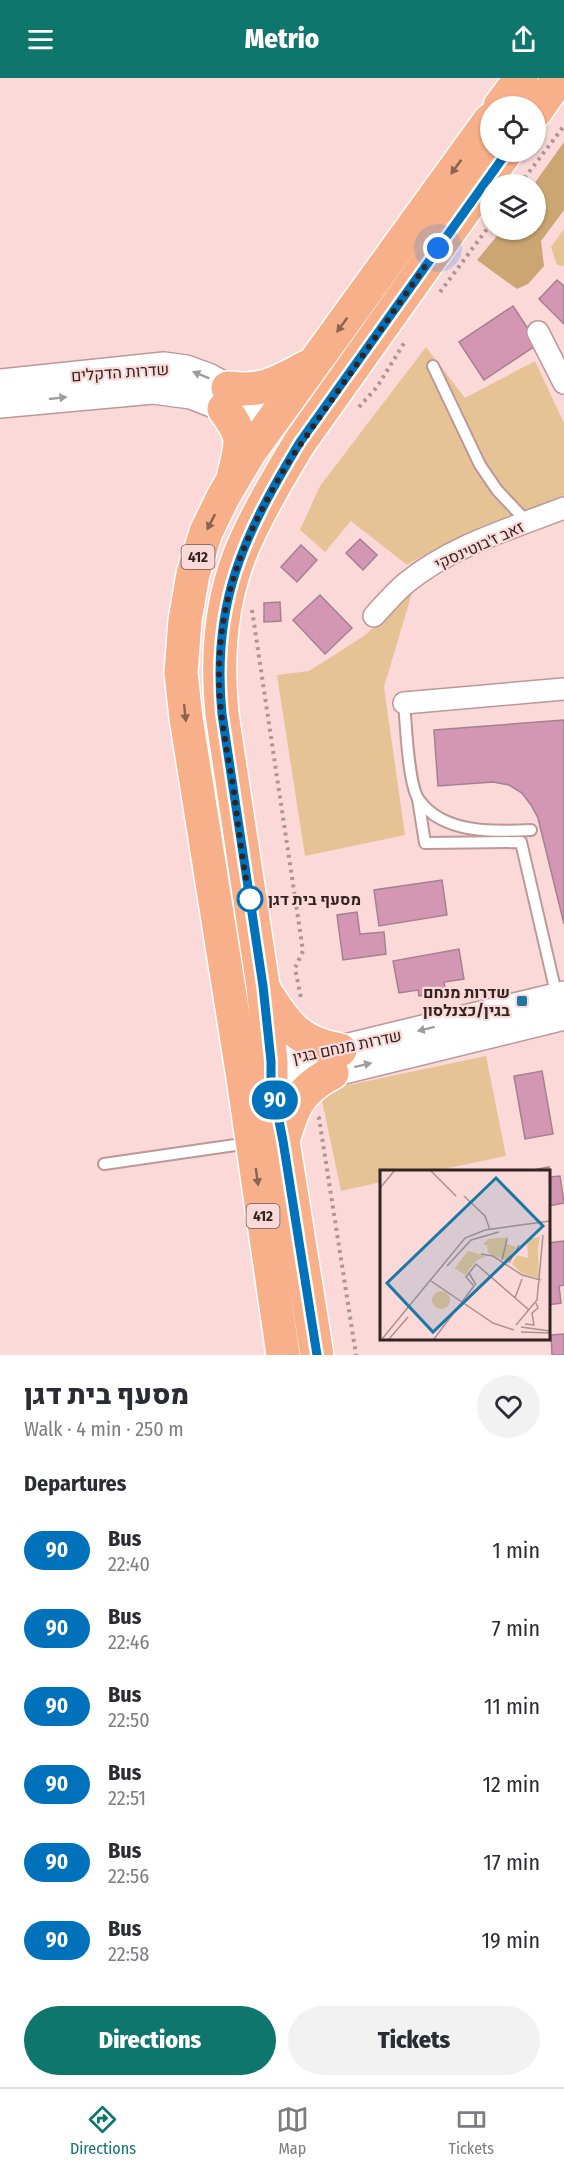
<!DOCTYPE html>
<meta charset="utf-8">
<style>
:root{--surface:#fff;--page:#f2f2f3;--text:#2b2b33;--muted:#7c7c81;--line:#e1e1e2;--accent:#0f766e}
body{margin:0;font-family:"Fira Sans Condensed",Heebo,sans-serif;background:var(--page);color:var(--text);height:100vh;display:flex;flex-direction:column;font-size:22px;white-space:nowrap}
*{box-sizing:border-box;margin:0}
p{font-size:20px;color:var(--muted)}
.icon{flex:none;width:33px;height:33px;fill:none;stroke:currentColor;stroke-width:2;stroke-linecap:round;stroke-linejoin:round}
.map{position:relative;height:1277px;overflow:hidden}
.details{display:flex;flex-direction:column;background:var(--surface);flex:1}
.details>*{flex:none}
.badge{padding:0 12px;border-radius:20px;font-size:21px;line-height:39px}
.buttons{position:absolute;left:480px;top:18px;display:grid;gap:12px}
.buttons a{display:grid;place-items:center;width:66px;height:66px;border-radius:50%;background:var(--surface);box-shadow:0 2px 4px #0004;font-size:30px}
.you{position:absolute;width:30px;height:30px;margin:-15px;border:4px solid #fff;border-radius:50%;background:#1a73e8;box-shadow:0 0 0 9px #1a73e833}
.map>.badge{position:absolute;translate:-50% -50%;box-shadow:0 0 0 3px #fff}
h2{padding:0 24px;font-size:22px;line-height:54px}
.round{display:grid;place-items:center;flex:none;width:63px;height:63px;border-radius:32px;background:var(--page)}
.head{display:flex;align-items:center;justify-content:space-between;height:102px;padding:0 24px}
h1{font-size:28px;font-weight:800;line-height:45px}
.cta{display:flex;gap:12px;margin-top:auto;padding:12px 24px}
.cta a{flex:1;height:69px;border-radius:36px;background:var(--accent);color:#fff;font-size:24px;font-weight:800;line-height:69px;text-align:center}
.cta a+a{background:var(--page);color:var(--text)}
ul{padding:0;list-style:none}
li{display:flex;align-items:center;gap:18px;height:78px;padding:0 24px}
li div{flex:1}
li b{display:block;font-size:22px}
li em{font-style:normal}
li .badge{min-width:66px;font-weight:700;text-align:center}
header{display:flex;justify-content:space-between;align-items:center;height:78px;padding:0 24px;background:var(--accent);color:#fff;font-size:27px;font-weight:800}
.tabs{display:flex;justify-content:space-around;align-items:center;height:84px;border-top:2px solid var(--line);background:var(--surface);font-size:16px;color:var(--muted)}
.tabs a{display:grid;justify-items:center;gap:3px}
.tabs .on{color:var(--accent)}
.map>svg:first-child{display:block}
.green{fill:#e6c394}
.forest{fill:#cba672}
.building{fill:#d397b3;stroke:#a48190;stroke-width:1.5}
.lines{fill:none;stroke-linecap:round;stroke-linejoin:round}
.service-casing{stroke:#be9797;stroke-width:14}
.minor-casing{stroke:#be9797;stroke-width:24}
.tertiary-casing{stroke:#be9797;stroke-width:30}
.primary-casing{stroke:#fff;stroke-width:36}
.path{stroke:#af9494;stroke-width:4;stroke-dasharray:3 4.5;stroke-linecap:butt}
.service{stroke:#fff;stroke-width:10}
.minor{stroke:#fff;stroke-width:21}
.tertiary{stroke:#fff;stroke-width:27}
.primary{stroke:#f7b089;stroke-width:33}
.oneway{fill:#8b6351}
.oneway2{fill:#a39c9c}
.line-casing{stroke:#fff;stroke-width:14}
.line{stroke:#0072bc;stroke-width:9}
.walk{stroke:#332424;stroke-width:6;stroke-dasharray:0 10.8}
.stop-dot{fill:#fff;stroke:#0072bc;stroke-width:3}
.poi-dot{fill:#1c77a5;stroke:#fbd9d9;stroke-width:2}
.labels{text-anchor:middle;stroke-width:4.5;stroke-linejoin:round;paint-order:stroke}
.shield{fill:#fbd9d9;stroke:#6f5a5a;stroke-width:1.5}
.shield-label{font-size:15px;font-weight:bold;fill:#332424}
.street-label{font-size:16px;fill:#332424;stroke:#fbd9d9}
.stop-label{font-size:16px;font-weight:bold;fill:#332424;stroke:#fbd9d9;text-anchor:start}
.poi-label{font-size:16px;font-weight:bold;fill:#332424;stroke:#fbd9d9;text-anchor:end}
.inset-road{fill:none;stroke:#ab9191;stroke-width:1.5}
.view{fill:#1c77a5;fill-opacity:0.15;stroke:#1c77a5;stroke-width:3}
.inset-edge{fill:none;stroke:#332424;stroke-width:3}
</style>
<header><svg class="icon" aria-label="menu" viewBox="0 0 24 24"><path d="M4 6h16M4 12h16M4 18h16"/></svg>Metrio<svg class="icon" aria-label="share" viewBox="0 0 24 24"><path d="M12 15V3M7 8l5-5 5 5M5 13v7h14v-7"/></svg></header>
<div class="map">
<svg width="564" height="1277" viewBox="0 0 564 1277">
<rect width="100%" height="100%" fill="#fbd9d9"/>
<g class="green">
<path d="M 564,151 L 564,188 L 557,187 L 551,169 Z"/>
<path d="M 426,269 L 465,320 L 535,283 L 564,345 L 564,417 L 438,469 L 407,487 L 351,443 L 325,474 L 300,452 L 320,408 Z"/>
<path d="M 412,515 L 384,609 L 405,757 L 305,778 L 277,597 L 309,593 L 364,558 Z"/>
<path d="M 486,978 L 506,1078 L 429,1094 L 381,1094 L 381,1104 L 341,1113 L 320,1013 Z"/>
</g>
<path class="forest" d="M 564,64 L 564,132 L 541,163 L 544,188 L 528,206 L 517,211 L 477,182 L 502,152 L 536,152 L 534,106 Z"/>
<g class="building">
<path d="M 557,202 L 564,208 L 564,246 L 539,221 Z"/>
<path d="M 513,228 L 538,266 L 484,302 L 459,264 Z"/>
<path d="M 360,461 L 377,477 L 363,492 L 346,475 Z"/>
<path d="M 301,467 L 317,482 L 297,504 L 281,489 Z"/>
<path d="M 320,517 L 352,550 L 325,576 L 293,542 Z"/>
<path d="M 280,524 L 281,543 L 264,544 L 264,525 Z"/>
<path d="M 564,642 L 564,846 L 538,740 L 531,727 L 522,715 L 509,707 L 493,704 L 438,708 L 434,652 Z"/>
<path d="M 442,802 L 447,837 L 379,848 L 374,812 Z"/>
<path d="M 357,834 L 360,856 L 384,854 L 386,876 L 343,882 L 337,837 Z"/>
<path d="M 459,871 L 464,901 L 444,904 L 446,914 L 419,918 L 418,912 L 399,915 L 393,883 Z"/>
<path d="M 542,993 L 553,1056 L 525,1061 L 514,998 Z"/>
<path d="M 549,1089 L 550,1099 L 560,1098 L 564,1125 L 548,1128 L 548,1094 L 522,1094 Z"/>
<path d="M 564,1163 L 564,1207 L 559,1208 L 561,1225 L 548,1227 L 548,1165 Z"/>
<path d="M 564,1256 L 564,1277 L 552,1277 L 551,1257 Z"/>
</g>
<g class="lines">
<g class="service-casing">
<g id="service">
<path d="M 433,288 L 480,387 L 497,412 L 528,445"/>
<path d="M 404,625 C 406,645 408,707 419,722 C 443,756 495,754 531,752"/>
<path d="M 418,721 L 425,765 L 521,764 L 557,919"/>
<path d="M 104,1086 L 249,1065"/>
</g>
</g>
<g class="minor-casing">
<g id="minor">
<path d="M 538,254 L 564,305"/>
<path d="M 374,538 C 384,527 394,515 406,505 C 451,468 510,451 564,430"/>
<path d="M 404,625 L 564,611"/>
</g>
</g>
<g class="tertiary-casing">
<g id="tertiary">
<path d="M 0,305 L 164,288 L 186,291 L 208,299 L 277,336 L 300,364"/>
<path d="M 0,326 L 153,312 L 191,317 L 214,326 L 241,341"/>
<path d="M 254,993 L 271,983 L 328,974 L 564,917"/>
<path d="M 253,1001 L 278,1003 L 332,995 L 564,938"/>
</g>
</g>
<g class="primary-casing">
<g id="primary">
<path d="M 500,28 L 521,0"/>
<path d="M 536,33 L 559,0"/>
<path d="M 228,310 C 264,314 276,305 307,289"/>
<path d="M 224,331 C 245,359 242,363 234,396"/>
<path d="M 265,913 C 286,947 299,965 340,972"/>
<path d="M 283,1063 C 293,1029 299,1012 332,995"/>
<path d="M 283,1277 L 243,1000 L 186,640 L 181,595 L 185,542 L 193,496 L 206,454 L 223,419 L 249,375 L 490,42"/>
<path d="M 317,1277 L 283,1063 L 271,1003 L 271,983 L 263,908 L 222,636 C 216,577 221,515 247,460 C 262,427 281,395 300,364 L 506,74"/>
</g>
</g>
<g class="path">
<path d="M 520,106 L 564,48"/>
<path d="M 440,214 L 490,147"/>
<path d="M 359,329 L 377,309 L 406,262"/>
<path d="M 252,532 L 303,873 L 295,890 L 301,920"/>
<path d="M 318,1039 L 319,1040 L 356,1277"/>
</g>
<use href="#service" class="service"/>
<use href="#minor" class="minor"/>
<use href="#tertiary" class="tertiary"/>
<use href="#primary" class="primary"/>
</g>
<defs><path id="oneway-solid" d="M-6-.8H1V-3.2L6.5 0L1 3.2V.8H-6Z" transform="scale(1.5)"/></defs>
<g class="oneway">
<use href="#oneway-solid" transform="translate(456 89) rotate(126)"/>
<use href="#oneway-solid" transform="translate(342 247) rotate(126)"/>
<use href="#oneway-solid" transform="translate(211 444) rotate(117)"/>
<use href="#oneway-solid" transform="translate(185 635) rotate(84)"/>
<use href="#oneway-solid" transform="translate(257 1099) rotate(82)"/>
</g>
<g class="oneway2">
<use href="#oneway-solid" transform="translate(201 297) rotate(-158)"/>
<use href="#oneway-solid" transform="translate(58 320) rotate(-6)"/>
<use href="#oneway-solid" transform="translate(426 951) rotate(166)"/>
<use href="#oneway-solid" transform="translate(363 987) rotate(-14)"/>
</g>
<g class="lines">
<g class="line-casing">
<path id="line" d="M 317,1277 L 283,1063 L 271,1003 L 271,983 L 263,908 L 222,636 C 211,524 244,457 300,364 L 507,74"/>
</g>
<use href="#line" class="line"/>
<path class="walk" d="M 250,821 C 242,784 238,745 233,708 C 227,672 219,635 219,599 C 219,513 248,451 291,380 L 438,170"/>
</g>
<circle class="stop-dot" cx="250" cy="821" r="12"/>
<rect class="poi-dot" x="516" y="917" width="12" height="12" rx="3"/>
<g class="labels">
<g class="shield">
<rect x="181.5" y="467" width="33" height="24" rx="4.5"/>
<rect x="246.5" y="1126" width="33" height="24" rx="4.5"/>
</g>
<g class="shield-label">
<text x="198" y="484">412</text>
<text x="263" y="1143">412</text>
</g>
<g class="street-label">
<text transform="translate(120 294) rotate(-4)" y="6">שדרות הדקלים</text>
<text transform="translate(479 467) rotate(-24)" y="6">זאב ז'בוטינסקי</text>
<text transform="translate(347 968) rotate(-12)" y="6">שדרות מנחם בגין</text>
</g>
<g class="stop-label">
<text x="268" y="827">מסעף בית דגן</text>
</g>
<g class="poi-label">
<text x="510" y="920">שדרות מנחם<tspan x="510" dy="18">בגין/כצנלסון</tspan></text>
</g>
</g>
<g transform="translate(380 1092)">
<rect width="170" height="170" fill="#fbd9d9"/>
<path d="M 128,67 L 127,74 L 136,77 L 128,91 L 108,83 L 107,75 L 102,75 L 108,69 ZM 160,67 L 158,80 L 159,108 L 143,104 L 132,94 L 137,85 L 148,88 L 147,69 ZM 88,81 L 106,86 L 96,91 L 85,105 L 75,98 ZM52 130a9 9 0 1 1 18 0a9 9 0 1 1-18 0Z" fill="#e6c394"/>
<path class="inset-road" d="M 50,0 L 76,26M 0,18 L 15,0M 84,26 L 105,46 L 110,60M 101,84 L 113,86 L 142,105 L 161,110M 122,90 L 127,69M 129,93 L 139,75M 67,96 L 91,70 L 119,62M 51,111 L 113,153 L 134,160M 96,115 L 89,103 L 96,94 L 149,140M 135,128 L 142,109M 145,154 L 154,155 L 152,143 L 158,138 L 156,133M 136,155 L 157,130 L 163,65M 141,157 L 170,161M 141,162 L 170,163M 2,169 L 85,68 L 105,60 L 170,51M 9,169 L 28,147M 54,169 L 94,116 L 86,107 L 89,103"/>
<path class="view" d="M 116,8 L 163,56 L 53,162 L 7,113 Z"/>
<rect width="170" height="170" class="inset-edge"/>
</g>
</svg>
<div class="buttons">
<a><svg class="icon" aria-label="locate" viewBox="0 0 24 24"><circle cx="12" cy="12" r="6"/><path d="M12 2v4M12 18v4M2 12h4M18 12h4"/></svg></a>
<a><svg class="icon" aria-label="layers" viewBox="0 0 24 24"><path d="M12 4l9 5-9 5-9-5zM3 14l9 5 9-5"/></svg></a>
</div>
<div class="you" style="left:438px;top:170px"></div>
<b class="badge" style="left:275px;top:1022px;background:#0072bc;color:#fff">90</b>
</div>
<section class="details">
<div class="head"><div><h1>מסעף בית דגן</h1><p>Walk · 4 min · 250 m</p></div><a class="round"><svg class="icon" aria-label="heart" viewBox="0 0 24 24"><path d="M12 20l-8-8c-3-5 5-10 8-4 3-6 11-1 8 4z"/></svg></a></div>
<h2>Departures</h2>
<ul>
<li><span class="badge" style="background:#0072bc;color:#fff">90</span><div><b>Bus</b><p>22:40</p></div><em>1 min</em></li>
<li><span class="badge" style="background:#0072bc;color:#fff">90</span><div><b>Bus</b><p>22:46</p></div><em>7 min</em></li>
<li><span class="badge" style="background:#0072bc;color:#fff">90</span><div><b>Bus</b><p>22:50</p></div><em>11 min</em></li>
<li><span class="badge" style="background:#0072bc;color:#fff">90</span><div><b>Bus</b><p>22:51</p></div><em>12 min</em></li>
<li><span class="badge" style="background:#0072bc;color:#fff">90</span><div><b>Bus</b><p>22:56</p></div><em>17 min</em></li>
<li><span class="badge" style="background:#0072bc;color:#fff">90</span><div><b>Bus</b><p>22:58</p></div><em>19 min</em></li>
</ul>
<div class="cta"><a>Directions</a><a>Tickets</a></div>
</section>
<nav class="tabs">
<a class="on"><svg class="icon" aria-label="directions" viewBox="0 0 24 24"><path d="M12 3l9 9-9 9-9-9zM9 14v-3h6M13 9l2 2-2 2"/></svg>Directions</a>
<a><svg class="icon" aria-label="map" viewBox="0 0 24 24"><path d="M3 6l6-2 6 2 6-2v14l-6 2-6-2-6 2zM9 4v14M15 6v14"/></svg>Map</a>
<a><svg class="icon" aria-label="tickets" viewBox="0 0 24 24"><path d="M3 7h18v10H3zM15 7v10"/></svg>Tickets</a>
</nav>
